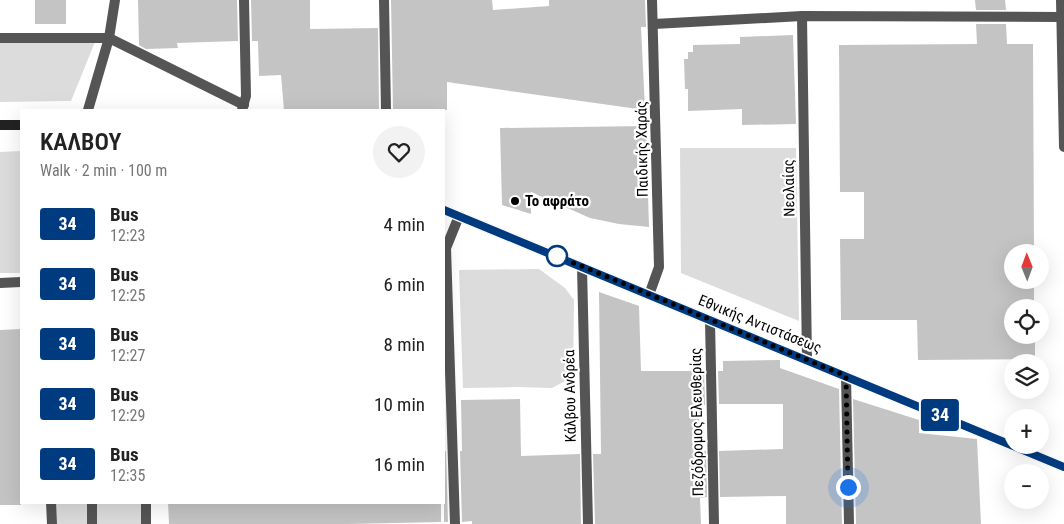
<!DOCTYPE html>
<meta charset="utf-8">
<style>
:root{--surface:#fff;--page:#f2f2f2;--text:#222;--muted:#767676}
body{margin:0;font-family:"Roboto Condensed",sans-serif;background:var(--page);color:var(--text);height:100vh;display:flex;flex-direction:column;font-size:19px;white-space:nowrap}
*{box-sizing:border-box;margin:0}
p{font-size:16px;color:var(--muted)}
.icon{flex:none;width:28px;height:28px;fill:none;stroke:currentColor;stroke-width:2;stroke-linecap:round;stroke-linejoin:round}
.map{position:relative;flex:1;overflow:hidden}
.details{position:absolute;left:20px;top:109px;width:425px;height:395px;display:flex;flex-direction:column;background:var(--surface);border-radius:0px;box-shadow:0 5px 20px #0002}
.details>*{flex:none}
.badge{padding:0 10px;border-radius:4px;font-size:18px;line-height:32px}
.needle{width:32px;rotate:359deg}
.controls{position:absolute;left:1004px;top:244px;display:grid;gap:10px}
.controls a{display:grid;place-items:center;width:45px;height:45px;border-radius:50%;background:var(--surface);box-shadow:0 5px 20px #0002;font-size:25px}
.you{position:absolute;width:25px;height:25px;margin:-12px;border:4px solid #fff;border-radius:50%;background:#1a73e8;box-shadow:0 0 0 8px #1a73e833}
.map>.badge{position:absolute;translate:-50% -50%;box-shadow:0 0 0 2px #fff}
.round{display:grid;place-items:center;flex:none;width:52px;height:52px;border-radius:26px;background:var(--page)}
.headline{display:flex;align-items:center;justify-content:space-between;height:85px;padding:0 20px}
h1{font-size:24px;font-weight:600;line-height:38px}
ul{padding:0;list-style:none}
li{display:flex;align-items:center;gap:15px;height:60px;padding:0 20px}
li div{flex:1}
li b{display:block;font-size:19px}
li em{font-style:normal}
li .badge{min-width:55px;font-weight:700;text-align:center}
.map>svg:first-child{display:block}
.green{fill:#dcdcdc}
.building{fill:#c4c4c4}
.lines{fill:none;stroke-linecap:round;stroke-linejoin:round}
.lane{stroke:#555;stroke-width:10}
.street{stroke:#555;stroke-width:10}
.secondary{stroke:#222;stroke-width:10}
.line-casing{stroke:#fff;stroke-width:11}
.line{stroke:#003b80;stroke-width:8}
.walk{stroke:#000;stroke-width:5;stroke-dasharray:0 9}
.poi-dot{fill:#000;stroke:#fff;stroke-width:2}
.stop-dot{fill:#fff;stroke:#003b80;stroke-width:2.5}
.labels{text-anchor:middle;stroke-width:4.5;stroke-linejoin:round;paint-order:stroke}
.street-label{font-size:15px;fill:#000;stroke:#fff}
.poi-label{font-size:15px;font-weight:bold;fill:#000;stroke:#fff;text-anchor:start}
</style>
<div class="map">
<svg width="1064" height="524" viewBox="0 0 1064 524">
<rect width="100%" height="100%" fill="#fff"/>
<g class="green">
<path d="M 95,42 L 71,101 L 0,102 L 0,43 Z"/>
<path d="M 680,148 L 796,148 L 799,321 L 681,273 Z"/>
<path d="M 21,151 L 21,273 L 0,273 L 0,152 Z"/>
<path d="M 539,269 L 565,288 L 574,300 L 573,377 L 552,388 L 518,387 L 463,388 L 459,270 Z"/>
<path d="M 51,503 L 145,503 L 146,524 L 52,524 Z"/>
</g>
<g class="building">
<rect x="35" y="0" width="31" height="24"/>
<path d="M 138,0 L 237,0 L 238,41 L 177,43 L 178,48 L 146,49 L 139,45 Z"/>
<path d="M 251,0 L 310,0 L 310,29 L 378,28 L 379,110 L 284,110 L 281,75 L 259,76 L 258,41 L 252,41 Z"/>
<path d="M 391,0 L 492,0 L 493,10 L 549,6 L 549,0 L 645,0 L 646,27 L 641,27 L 645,110 L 447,82 L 447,110 L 393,110 Z"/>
<path d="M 975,0 L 1005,0 L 1006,10 L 976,10 Z"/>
<path d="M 976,24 L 1006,24 L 1007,44 L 1033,44 L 1034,252 L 1012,252 L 1012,280 L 1034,280 L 1034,308 L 1012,308 L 1012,335 L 1035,335 L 1035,359 L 918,360 L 917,320 L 841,320 L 840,239 L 864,239 L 864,192 L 840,192 L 839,45 L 977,44 Z"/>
<path d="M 793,35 L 796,124 L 742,125 L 742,109 L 688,111 L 688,89 L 685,89 L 684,59 L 688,59 L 688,52 L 693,52 L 693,45 L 740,44 L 740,37 Z"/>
<path d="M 646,126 L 649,227 L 619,224 L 590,218 L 531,192 L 531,214 L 502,205 L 500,128 Z"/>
<path d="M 599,292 L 639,306 L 641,371 L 704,371 L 705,405 L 699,405 L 700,451 L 706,451 L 707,497 L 700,498 L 701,524 L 595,524 L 593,454 L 601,454 Z"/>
<path d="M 21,329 L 21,505 L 0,505 L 0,330 Z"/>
<path d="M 780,360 L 780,368 L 839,389 L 842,524 L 786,524 L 786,496 L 720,497 L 719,451 L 783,449 L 783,404 L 719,404 L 718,371 L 723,371 L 723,361 Z"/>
<path d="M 520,399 L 521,456 L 580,454 L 581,524 L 472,524 L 472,521 L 462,522 L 460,451 L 462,451 L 461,400 Z"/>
<path d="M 853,399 L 919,420 L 919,433 L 977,439 L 981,524 L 856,524 Z"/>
<path d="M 444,451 L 446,451 L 448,522 L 444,522 Z"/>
<path d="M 168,502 L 441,502 L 441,522 L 348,524 L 169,524 Z"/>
</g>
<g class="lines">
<path class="lane" d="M 0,38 L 109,38 L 244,105"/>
<g class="street">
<path d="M 384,0 L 386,110"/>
<path d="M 1061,0 L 1064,147"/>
<path d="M 802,16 L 807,360"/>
<path d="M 654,24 L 802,16 L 1061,17"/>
<path d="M 88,110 L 109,38 L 115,0"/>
<path d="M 242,110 L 246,96 L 244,0"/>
<path d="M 582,267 L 588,524"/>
<path d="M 0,283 L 21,282"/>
<path d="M 649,295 L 659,267 L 652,0"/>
<path d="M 710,320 L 714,524"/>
<path d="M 846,376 L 849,524"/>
<path d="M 51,502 L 52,524"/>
<path d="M 92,502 L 92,524"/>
<path d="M 146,502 L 146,524"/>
<path d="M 455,524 L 446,248 L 459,216"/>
</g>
<g class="secondary">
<path d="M 0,125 L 21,125"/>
<path d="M 444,210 L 1064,467"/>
</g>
</g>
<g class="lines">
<g class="line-casing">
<path id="line" d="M 444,210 L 1064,467"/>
</g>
<use href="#line" class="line"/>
<path class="walk" d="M 557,256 L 846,376 L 848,487"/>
</g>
<circle class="poi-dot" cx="515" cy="201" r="5"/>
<circle class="stop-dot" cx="557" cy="256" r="10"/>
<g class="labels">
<g class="street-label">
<text transform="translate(642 149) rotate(-91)" y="5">Παιδικής Χαράς</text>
<text transform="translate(789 188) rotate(-91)" y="5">Νεολαίας</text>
<text transform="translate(760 324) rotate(22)" y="5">Εθνικής Αντιστάσεως</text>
<text transform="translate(570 396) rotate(-91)" y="5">Κάλβου Ανδρέα</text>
<text transform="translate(697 422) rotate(-91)" y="5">Πεζόδρομος Ελευθερίας</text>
</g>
<g class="poi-label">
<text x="525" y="206">Το αφράτο</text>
</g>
</g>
</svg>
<div class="controls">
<a><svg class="needle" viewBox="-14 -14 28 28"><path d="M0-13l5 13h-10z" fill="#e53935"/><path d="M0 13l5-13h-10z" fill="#767676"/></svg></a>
<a><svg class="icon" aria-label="locate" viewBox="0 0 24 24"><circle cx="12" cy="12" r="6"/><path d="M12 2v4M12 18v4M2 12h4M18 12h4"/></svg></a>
<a><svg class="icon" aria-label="layers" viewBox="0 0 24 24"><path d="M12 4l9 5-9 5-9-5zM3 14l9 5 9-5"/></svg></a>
<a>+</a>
<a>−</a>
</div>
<div class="you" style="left:848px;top:487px"></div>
<b class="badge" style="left:940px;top:415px;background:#003b80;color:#fff">34</b>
<section class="details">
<div class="headline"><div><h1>ΚΑΛΒΟΥ</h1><p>Walk · 2 min · 100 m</p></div><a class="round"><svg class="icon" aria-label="heart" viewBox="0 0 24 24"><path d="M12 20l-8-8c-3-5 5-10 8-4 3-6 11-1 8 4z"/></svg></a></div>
<ul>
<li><span class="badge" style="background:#003b80;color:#fff">34</span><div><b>Bus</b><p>12:23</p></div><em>4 min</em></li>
<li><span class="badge" style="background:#003b80;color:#fff">34</span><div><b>Bus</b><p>12:25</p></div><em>6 min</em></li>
<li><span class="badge" style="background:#003b80;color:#fff">34</span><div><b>Bus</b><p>12:27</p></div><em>8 min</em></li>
<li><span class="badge" style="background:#003b80;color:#fff">34</span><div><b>Bus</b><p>12:29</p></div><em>10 min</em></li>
<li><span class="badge" style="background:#003b80;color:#fff">34</span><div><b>Bus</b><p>12:35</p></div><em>16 min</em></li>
</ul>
</section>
</div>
